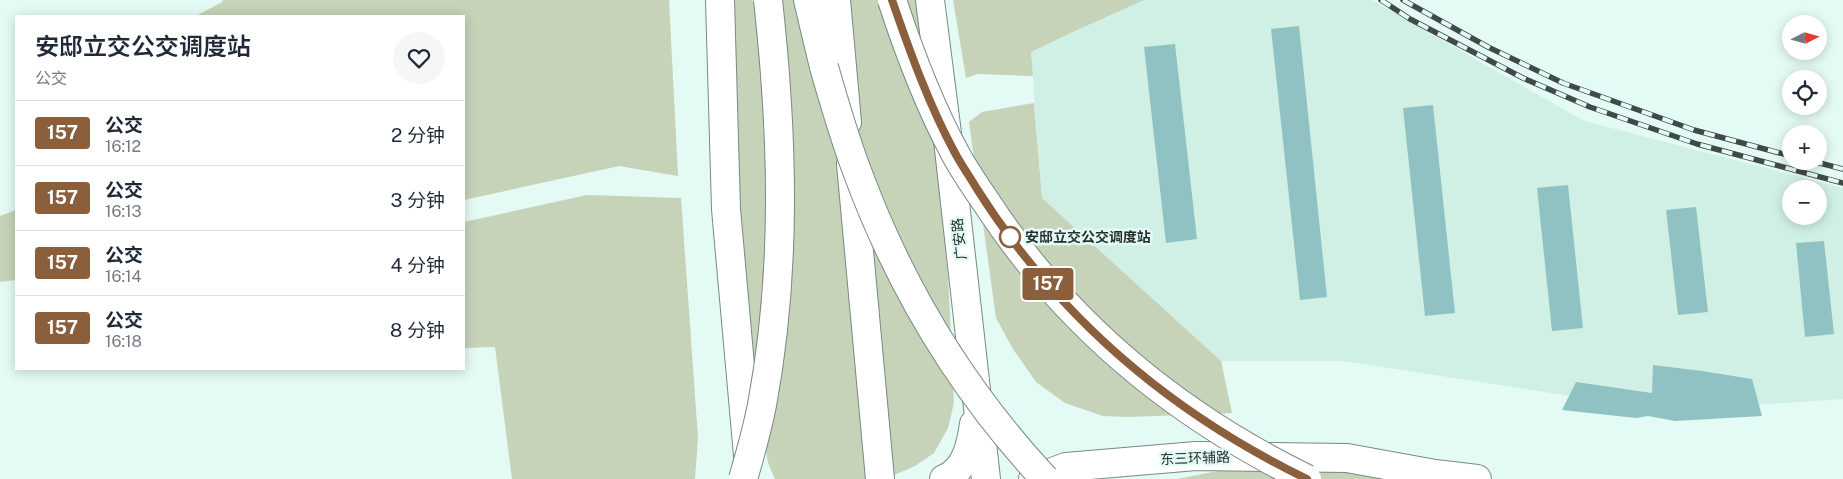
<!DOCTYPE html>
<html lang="zh">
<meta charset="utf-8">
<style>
:root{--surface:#fff;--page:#f6f6f7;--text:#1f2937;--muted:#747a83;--line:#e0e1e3}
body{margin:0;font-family:"Public Sans","Noto Sans SC",sans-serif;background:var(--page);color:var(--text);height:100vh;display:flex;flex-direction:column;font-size:19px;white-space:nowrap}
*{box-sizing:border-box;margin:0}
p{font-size:16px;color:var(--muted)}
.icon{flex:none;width:28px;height:28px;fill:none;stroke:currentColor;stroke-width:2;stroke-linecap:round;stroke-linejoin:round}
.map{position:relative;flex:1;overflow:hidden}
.sheet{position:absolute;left:15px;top:15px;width:450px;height:355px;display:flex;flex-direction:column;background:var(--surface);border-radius:0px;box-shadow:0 2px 12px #0003}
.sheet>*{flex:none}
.badge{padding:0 10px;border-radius:4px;font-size:18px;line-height:32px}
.needle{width:32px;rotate:84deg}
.buttons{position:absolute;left:1782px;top:15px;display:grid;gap:10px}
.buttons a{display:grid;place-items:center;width:45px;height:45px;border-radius:50%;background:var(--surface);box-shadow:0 2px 12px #0003;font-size:25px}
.map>.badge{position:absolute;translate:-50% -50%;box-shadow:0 0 0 2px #fff}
.round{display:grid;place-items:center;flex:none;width:52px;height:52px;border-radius:26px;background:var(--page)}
.overview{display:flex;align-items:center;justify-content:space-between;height:85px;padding:0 20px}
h1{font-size:24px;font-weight:600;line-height:38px}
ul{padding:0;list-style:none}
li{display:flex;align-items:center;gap:15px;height:65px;padding:0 20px;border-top:1px solid var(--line)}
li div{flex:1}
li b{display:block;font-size:19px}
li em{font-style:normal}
li .badge{min-width:55px;font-weight:700;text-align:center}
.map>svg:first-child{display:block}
.built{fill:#d0f0e6;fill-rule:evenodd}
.green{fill:#c6d3b8}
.building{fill:#90c2c4}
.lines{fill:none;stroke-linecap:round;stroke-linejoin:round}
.secondary-casing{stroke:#768a84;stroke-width:30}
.trunk-casing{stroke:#768a84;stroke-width:30}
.secondary{stroke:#fff;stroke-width:28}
.trunk{stroke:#fff;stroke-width:28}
.rail-casing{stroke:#404b48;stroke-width:5.5}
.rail{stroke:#e4faf4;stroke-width:4;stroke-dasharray:11;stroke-linecap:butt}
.trunk-bridge-casing{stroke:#768a84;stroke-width:30;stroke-linecap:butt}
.trunk-bridge{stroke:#fff;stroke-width:28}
.line-casing{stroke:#fff;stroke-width:11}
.line{stroke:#8b5e3c;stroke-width:8}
.stop-dot{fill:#fff;stroke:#8b5e3c;stroke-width:2.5}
.labels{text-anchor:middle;stroke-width:5;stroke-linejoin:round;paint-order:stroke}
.stop-label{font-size:14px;font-weight:bold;fill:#252e2b;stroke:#e4faf4;text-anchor:start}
.street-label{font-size:14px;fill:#252e2b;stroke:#e4faf4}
</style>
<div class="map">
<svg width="1843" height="479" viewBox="0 0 1843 479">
<rect width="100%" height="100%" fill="#e4faf4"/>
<path class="built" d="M 1136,0 L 1372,0 L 1584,121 L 1843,188 L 1843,399 L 1669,411 L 1343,361 L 1221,361 L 1042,198 L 1031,52 ZM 1791,189 L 1819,189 L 1819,216 L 1791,216 Z"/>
<g class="green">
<path d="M 223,0 L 669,0 L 678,176 L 619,166 L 464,200 L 464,16 L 196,16 L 222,2 Z"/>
<path d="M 732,0 L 923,0 L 948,275 L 954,403 L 948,428 L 934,453 L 915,466 L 885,479 L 775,479 L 768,463 L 755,387 L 736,191 Z"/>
<path d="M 953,0 L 1144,0 L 1077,30 L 1031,52 L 1033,76 L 977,74 L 966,78 Z"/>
<path d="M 1034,103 L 1042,198 L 1221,361 L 1232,413 L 1128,417 L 1103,416 L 1065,403 L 1036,382 L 1013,349 L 996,318 L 969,122 L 982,112 Z"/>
<path d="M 587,195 L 681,198 L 698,438 L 695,479 L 512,479 L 495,347 L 464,348 L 464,222 Z"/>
<path d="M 16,210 L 16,280 L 0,282 L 0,216 Z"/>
<path d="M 1312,468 L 1431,479 L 1177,479 L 1218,471 Z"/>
</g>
<g class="building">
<path d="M 1299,26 L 1327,297 L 1300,300 L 1271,29 Z"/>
<path d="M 1175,44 L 1197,239 L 1166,243 L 1144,47 Z"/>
<path d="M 1433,105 L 1455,313 L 1425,316 L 1403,108 Z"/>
<path d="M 1568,185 L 1583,328 L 1552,331 L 1537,188 Z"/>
<path d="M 1696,207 L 1708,312 L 1678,315 L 1666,210 Z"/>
<path d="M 1824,241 L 1834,334 L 1805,337 L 1796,243 Z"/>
<path d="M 1653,365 L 1702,371 L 1752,379 L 1762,416 L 1675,421 L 1648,416 L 1636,418 L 1562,410 L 1576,382 L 1652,393 Z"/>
</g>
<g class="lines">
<g class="secondary-casing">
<g id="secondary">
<path d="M 720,0 L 726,209 L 748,455"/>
<path d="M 930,0 L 949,149 L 986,479"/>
<path d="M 944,479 C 966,470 971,445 974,424"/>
<path d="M 1033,479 L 1066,467 L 1196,456 L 1347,458 L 1435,474 L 1477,479"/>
</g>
</g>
<g class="trunk-casing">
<g id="trunk">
<path d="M 808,0 L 824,67"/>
<path d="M 836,0 L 847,122"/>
<path d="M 851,164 L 880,479"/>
</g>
</g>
<use href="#secondary" class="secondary"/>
<use href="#trunk" class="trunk"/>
<g class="rail-casing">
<g id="rail">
<path d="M 1381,0 L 1410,19 L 1523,78 L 1590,107 L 1697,144 L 1843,183"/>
<path d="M 1403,0 L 1488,47 L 1563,83 L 1694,130 L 1791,156"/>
<path d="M 1812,161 L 1843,169"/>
</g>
</g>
<use href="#rail" class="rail"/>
<g class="trunk-bridge-casing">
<g id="trunk-bridge">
<path d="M 892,0 C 909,52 929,105 955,153 C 965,172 978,190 990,208 C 1070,328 1178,416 1307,479"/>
<path d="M 824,67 C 834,102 844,137 857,171 C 899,285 962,390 1045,479"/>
<path d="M 743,479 C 750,455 757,430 762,405 C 787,271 783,135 768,0"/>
</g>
</g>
<use href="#trunk-bridge" class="trunk-bridge"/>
</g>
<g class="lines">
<g class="line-casing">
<path id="line" d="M 892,0 C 910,52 929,105 955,153 C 962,166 970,177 977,189 C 1058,317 1171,413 1307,479"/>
</g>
<use href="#line" class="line"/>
</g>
<circle class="stop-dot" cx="1010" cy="237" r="10"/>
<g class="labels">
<g class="stop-label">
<text x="1025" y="242">安邸立交公交调度站</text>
</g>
<g class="street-label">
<text transform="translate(959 239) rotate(-96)" y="5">广安路</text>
<text transform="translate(1195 458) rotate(-2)" y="5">东三环辅路</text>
</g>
</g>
</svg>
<div class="buttons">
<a><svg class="needle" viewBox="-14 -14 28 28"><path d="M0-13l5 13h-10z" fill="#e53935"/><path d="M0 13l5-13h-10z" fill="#747a83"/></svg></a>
<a><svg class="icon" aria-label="locate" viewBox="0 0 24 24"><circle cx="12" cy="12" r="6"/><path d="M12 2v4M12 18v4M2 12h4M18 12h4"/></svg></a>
<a>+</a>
<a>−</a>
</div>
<b class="badge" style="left:1048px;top:284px;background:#8b5e3c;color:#fff">157</b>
<section class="sheet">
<div class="overview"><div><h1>安邸立交公交调度站</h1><p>公交</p></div><a class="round"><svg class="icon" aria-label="heart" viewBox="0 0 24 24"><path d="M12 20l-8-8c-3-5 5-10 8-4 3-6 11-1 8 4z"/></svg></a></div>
<ul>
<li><span class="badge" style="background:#8b5e3c;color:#fff">157</span><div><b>公交</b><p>16:12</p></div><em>2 分钟</em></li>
<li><span class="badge" style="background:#8b5e3c;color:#fff">157</span><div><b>公交</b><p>16:13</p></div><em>3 分钟</em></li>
<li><span class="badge" style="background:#8b5e3c;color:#fff">157</span><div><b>公交</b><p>16:14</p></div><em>4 分钟</em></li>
<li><span class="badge" style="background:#8b5e3c;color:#fff">157</span><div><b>公交</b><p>16:18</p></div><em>8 分钟</em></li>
</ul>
</section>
</div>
